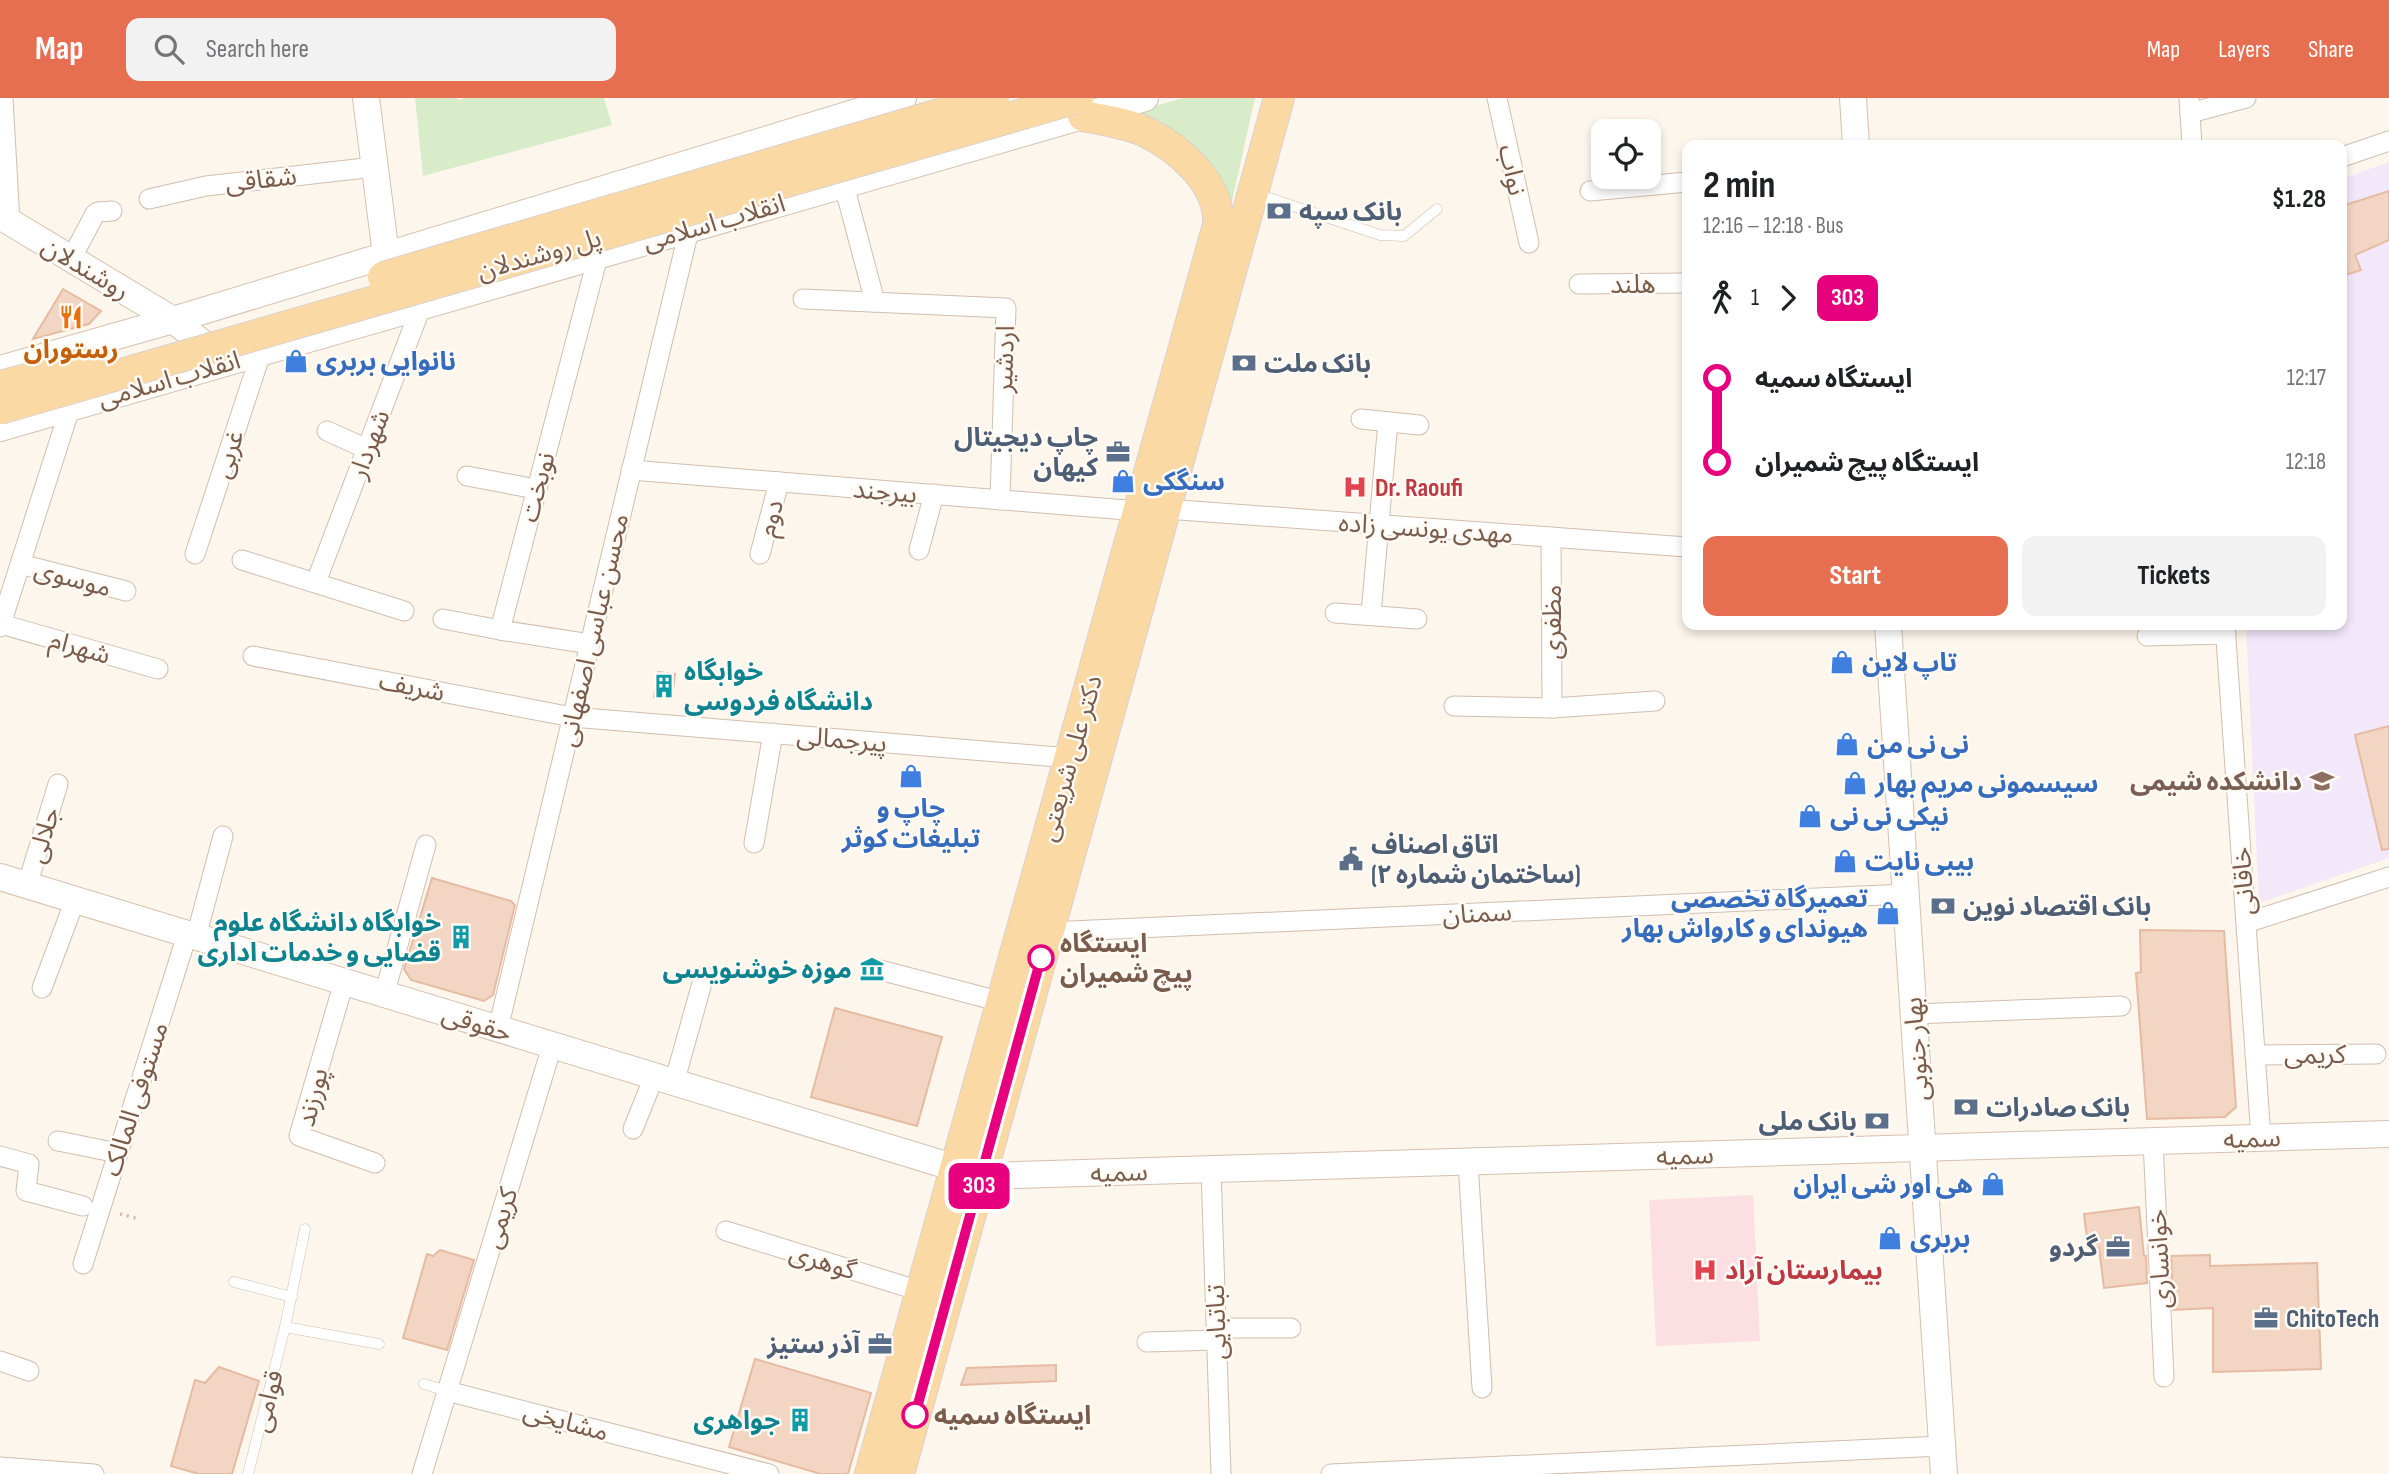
<!DOCTYPE html>
<meta charset="utf-8">
<style>
:root{--surface:#fff;--page:#f2f2f2;--text:#202124;--muted:#757577;--accent:#e76f51}
body{margin:0;font-family:"Sofia Sans Condensed","Noto Sans Arabic",sans-serif;background:var(--page);color:var(--text);height:100vh;display:flex;flex-direction:column;font-size:26px;white-space:nowrap}
*{box-sizing:border-box;margin:0}
p{font-size:23px;color:var(--muted)}
.icon{flex:none;width:38px;height:38px;fill:none;stroke:currentColor;stroke-width:2;stroke-linecap:round;stroke-linejoin:round}
.map{position:relative;flex:1;overflow:hidden}
.side{position:absolute;left:1682px;top:42px;width:665px;height:490px;display:flex;flex-direction:column;background:var(--surface);border-radius:14px;box-shadow:0 4px 10px #0003}
.side>*{flex:none}
.badge{padding:0 14px;border-radius:10px;font-size:24px;line-height:46px}
.fabs{position:absolute;left:1591px;top:21px;display:grid;gap:14px}
.fabs a{display:grid;place-items:center;width:70px;height:70px;border-radius:14px;background:var(--surface);box-shadow:0 4px 10px #0003;font-size:35px}
.map>.badge{position:absolute;translate:-50% -50%;box-shadow:0 0 0 4px #fff}
.legs{display:flex;align-items:center;gap:10px;height:77px;padding:0 21px;font-size:23px}
.legs p{margin-inline-start:auto}
.headline{display:flex;align-items:center;justify-content:space-between;height:119px;padding:0 21px}
h1{font-size:38px;font-weight:700;line-height:52px}
.action{display:flex;gap:14px;margin-top:auto;padding:14px 21px}
.action a{flex:1;height:80px;border-radius:14px;background:var(--accent);color:#fff;font-size:28px;font-weight:700;line-height:80px;text-align:center}
.action a+a{background:var(--page);color:var(--text)}
ul{padding:0 21px;list-style:none}
li{display:flex;align-items:center;gap:24px;height:84px;font-size:26px}
li i{display:grid;place-items:center;width:10px;height:100%;margin:0 9px;background:currentColor}
li i::after{content:'';width:18px;height:18px;margin:-9px;border:5px solid;border-radius:50%;background:var(--surface)}
li p{margin-inline-start:auto}
li:first-child i{background:linear-gradient(#0000 50%,currentColor 0)}
li:last-child i{background:linear-gradient(currentColor 50%,#0000 0)}
header{display:flex;align-items:center;gap:42px;box-sizing:border-box;height:98px;padding:0 35px;background:var(--accent);color:#fff}
header strong{font-size:33px}
nav{display:flex;gap:38px;margin-inline-start:auto;font-size:24px}
.search{width:490px;height:63px;background:var(--page);display:flex;align-items:center;gap:18px;box-sizing:border-box;padding:0 24px;border-radius:14px;color:var(--muted);font-size:26px}
.map>svg:first-child{display:block}
.education{fill:#f3e8fa}
.medical{fill:#fbdfe3}
.green{fill:#d8ecc9}
.building{fill:#f3d5c3;stroke:#e6bba3;stroke-width:2}
.lines{fill:none;stroke-linecap:round;stroke-linejoin:round}
.lane-casing{stroke:#d1beb0;stroke-width:11}
.street-casing{stroke:#d1beb0;stroke-width:21}
.secondary-casing{stroke:#d6c0b0;stroke-width:28}
.primary-casing{stroke:#dad1cd;stroke-width:32}
.path{stroke:#d9b8a5;stroke-width:3.5;stroke-dasharray:2 5;stroke-linecap:butt}
.lane{stroke:#fff;stroke-width:10}
.street{stroke:#fff;stroke-width:19}
.secondary{stroke:#fff;stroke-width:26}
.primary{stroke:#fbd9a5;stroke-width:30}
.primary-bridge-casing{stroke:#dad1cd;stroke-width:32;stroke-linecap:butt}
.primary-bridge{stroke:#fbd9a5;stroke-width:30}
.line-1-casing{stroke:#fff;stroke-width:16}
.line-1{stroke:#e6007e;stroke-width:10}
.stop-1-dot{fill:#fff;stroke:#e6007e;stroke-width:3.5}
.labels{text-anchor:middle;stroke-width:5;stroke-linejoin:round;paint-order:stroke}
.street-label{font-size:26px;fill:#7a5c4d;stroke:#fffaf3}
.service-label{font-size:26px;font-weight:bold;fill:#4e5e75;stroke:#fffaf3;text-anchor:start}
.food-label{font-size:26px;font-weight:bold;fill:#c56008;stroke:#fffaf3}
.shop-label{font-size:26px;font-weight:bold;fill:#366cbe;stroke:#fffaf3;text-anchor:start}
.health-label{font-size:26px;font-weight:bold;fill:#be3a42;stroke:#fffaf3;text-anchor:start}
.culture-label{font-size:26px;font-weight:bold;fill:#0d838f;stroke:#fffaf3;text-anchor:end}
.education-label{font-size:26px;font-weight:bold;fill:#785e54;stroke:#fffaf3;text-anchor:end}
.stop-label{font-size:26px;font-weight:bold;fill:#7a5c4d;stroke:#fffaf3;text-anchor:start}
</style>
<header>
<strong>Map</strong>
<div class="search"><svg class="icon" aria-label="search" viewBox="0 0 24 24"><circle cx="10" cy="10" r="6"/><path d="M15 15l6 6"/></svg>Search here</div>
<nav><a>Map</a><a>Layers</a><a>Share</a></nav>
</header>
<div class="map">
<svg width="2389" height="1376" viewBox="0 0 2389 1376">
<rect width="100%" height="100%" fill="#fdf6ec"/>
<path class="education" d="M 2389,64 L 2389,760 L 2259,805 L 2246,527 L 2342,527 L 2342,81 Z"/>
<path class="medical" d="M 1753,1097 L 1760,1243 L 1656,1248 L 1649,1102 Z"/>
<g class="green">
<path d="M 415,0 L 457,0 L 458,2 L 465,0 L 604,0 L 612,27 L 423,78 Z"/>
<path d="M 1183,0 L 1255,0 L 1230,112 L 1126,16 Z"/>
</g>
<g class="building">
<path d="M 2389,93 L 2389,142 L 2355,157 L 2361,172 L 2342,178 L 2342,108 Z"/>
<path d="M 63,191 L 101,213 L 89,226 L 33,241 Z"/>
<path d="M 658,574 L 675,576 L 672,600 L 654,599 Z"/>
<path d="M 2389,628 L 2389,751 L 2382,752 L 2355,637 Z"/>
<path d="M 432,780 L 511,803 L 515,807 L 493,897 L 484,903 L 411,882 L 404,871 Z"/>
<path d="M 2140,832 L 2224,833 L 2236,1009 L 2225,1019 L 2147,1021 L 2136,875 L 2141,874 Z"/>
<path d="M 835,910 L 942,939 L 917,1028 L 811,999 Z"/>
<path d="M 2139,1109 L 2144,1158 L 2146,1158 L 2147,1185 L 2104,1190 L 2099,1150 L 2088,1148 L 2084,1116 Z"/>
<path d="M 440,1152 L 474,1162 L 447,1252 L 403,1240 L 427,1156 L 433,1158 Z"/>
<path d="M 2210,1157 L 2210,1168 L 2317,1165 L 2321,1271 L 2213,1274 L 2213,1210 L 2173,1212 L 2171,1158 Z"/>
<path d="M 755,1261 L 871,1295 L 848,1376 L 821,1376 L 729,1349 Z"/>
<path d="M 1056,1267 L 1056,1283 L 961,1287 L 967,1270 Z"/>
<path d="M 219,1269 L 259,1283 L 232,1376 L 199,1376 L 171,1368 L 195,1282 L 205,1285 Z"/>
</g>
<g class="lines">
<g class="lane-casing">
<g id="lane">
<path d="M 1257,96 L 1380,137 L 1404,138 L 1437,111"/>
<path d="M 234,1184 L 292,1199"/>
<path d="M 285,1229 L 379,1246"/>
<path d="M 424,1286 L 447,1293"/>
<path d="M 248,1376 L 285,1229 L 305,1131"/>
</g>
</g>
<g class="street-casing">
<g id="street">
<path d="M 3,0 L 10,124"/>
<path d="M 1497,0 L 1529,145"/>
<path d="M 2189,0 L 2192,47"/>
<path d="M 2190,15 L 2246,0"/>
<path d="M 2342,59 L 2389,43"/>
<path d="M 844,87 L 875,204"/>
<path d="M 1590,93 L 1687,84"/>
<path d="M 149,101 L 206,88 L 374,69"/>
<path d="M 71,161 L 95,116 L 98,114 L 112,113"/>
<path d="M 1579,186 L 1687,185"/>
<path d="M 803,201 L 1006,210 L 1000,402"/>
<path d="M 1361,321 L 1419,327"/>
<path d="M 327,333 L 367,351"/>
<path d="M 631,372 L 1139,413"/>
<path d="M 467,378 L 536,391"/>
<path d="M 1166,411 L 1687,449"/>
<path d="M 1551,439 L 1552,610"/>
<path d="M 919,452 L 934,396"/>
<path d="M 195,456 L 261,255"/>
<path d="M 760,456 L 779,384"/>
<path d="M 242,462 L 404,513"/>
<path d="M 20,466 L 126,493"/>
<path d="M 316,484 L 421,209"/>
<path d="M 1335,515 L 1417,521"/>
<path d="M 1371,516 L 1388,324"/>
<path d="M 443,521 L 500,532"/>
<path d="M 1,526 L 158,571"/>
<path d="M 2225,527 L 2261,1040"/>
<path d="M 0,529 L 70,310"/>
<path d="M 2147,538 L 2226,536"/>
<path d="M 590,546 L 500,532 L 598,158"/>
<path d="M 253,558 L 572,619 L 1070,660"/>
<path d="M 1454,608 L 1552,610 L 1655,603"/>
<path d="M 754,745 L 773,635"/>
<path d="M 27,788 L 58,686"/>
<path d="M 2246,825 L 2389,779"/>
<path d="M 1048,834 L 1906,796"/>
<path d="M 196,839 L 223,738"/>
<path d="M 876,871 L 1002,904"/>
<path d="M 344,884 L 299,1038 L 375,1065"/>
<path d="M 42,890 L 75,802"/>
<path d="M 384,897 L 426,747"/>
<path d="M 1914,916 L 2121,908"/>
<path d="M 498,931 L 689,132"/>
<path d="M 2255,957 L 2376,956"/>
<path d="M 674,985 L 704,878"/>
<path d="M 633,1031 L 654,979"/>
<path d="M 58,1043 L 118,1055"/>
<path d="M 2153,1043 L 2164,1279"/>
<path d="M 0,1058 L 29,1066 L 26,1093 L 83,1108"/>
<path d="M 1468,1064 L 1482,1290"/>
<path d="M 1211,1071 L 1221,1376"/>
<path d="M 726,1133 L 920,1193"/>
<path d="M 83,1166 L 187,837"/>
<path d="M 1216,1230 L 1291,1230"/>
<path d="M 1147,1244 L 1217,1242"/>
<path d="M 0,1263 L 29,1273"/>
<path d="M 447,1293 L 769,1376"/>
<path d="M 0,1369 L 94,1376"/>
<path d="M 422,1376 L 552,948"/>
<path d="M 1331,1376 L 1942,1348"/>
</g>
</g>
<g class="secondary-casing">
<g id="secondary">
<path d="M 366,0 L 386,157"/>
<path d="M 1853,0 L 1856,47"/>
<path d="M 0,118 L 173,222 L 222,260"/>
<path d="M 0,271 L 173,222 L 903,0"/>
<path d="M 0,330 L 1145,0"/>
<path d="M 1888,527 L 1944,1376"/>
<path d="M 0,779 L 982,1078 L 2389,1036"/>
</g>
</g>
<g class="primary-casing">
<g id="primary">
<path d="M 870,1376 L 1218,127 C 1221,86 1179,50 1146,34 C 1126,25 1103,22 1083,18"/>
<path d="M 899,1376 L 1279,0"/>
</g>
</g>
<path class="path" d="M 120,1116 L 139,1121"/>
<use href="#lane" class="lane"/>
<use href="#street" class="street"/>
<use href="#secondary" class="secondary"/>
<use href="#primary" class="primary"/>
<g class="primary-bridge-casing">
<g id="primary-bridge">
<path d="M 383,179 L 994,0"/>
<path d="M 0,288 L 90,264"/>
<path d="M 0,311 L 1078,0"/>
</g>
</g>
<use href="#primary-bridge" class="primary-bridge"/>
</g>
<g class="lines">
<g class="line-1-casing">
<path id="line-1" d="M 915,1317 L 1041,860"/>
</g>
<use href="#line-1" class="line-1"/>
</g>
<defs>
<g id="bank-bare" transform="scale(1.89)"><path d="M-6-4H6V4H-6ZM0-2.3a2.3 2.3 0 1 0 0 4.6a2.3 2.3 0 1 0 0-4.6Z" fill="#5c6f8a" stroke="#fffaf3" stroke-width="2.5" paint-order="stroke"/></g>
<g id="restaurant-bare" transform="scale(1.89)"><path d="M-5-6h1v4h1v-4h1v4h1v-4h1v5L-1.5 .5V6h-2V.5L-5-1ZM5-6V6H3V1.5H1.5Q1.5-4 5-6Z" fill="#e8710a" stroke="#fffaf3" stroke-width="2.5" paint-order="stroke"/></g>
<g id="shop-bare" transform="scale(1.89)"><path d="M-5-2.5h2.3a2.7 3.5 0 0 1 5.4 0H5L5.5 6h-11ZM-1.5-2.5h3a1.5 2.3 0 0 0-3 0Z" fill="#3f7fe0" stroke="#fffaf3" stroke-width="2.5" paint-order="stroke"/></g>
<g id="office-bare" transform="scale(1.89)"><path d="M-6-3h4V-5.5h4V-3h4V5H-6ZM-1-4.5V-3h2v-1.5ZM-6 0V1H6V0Z" fill="#5c6f8a" stroke="#fffaf3" stroke-width="2.5" paint-order="stroke"/></g>
<g id="hospital-bare" transform="scale(1.89)"><path d="M-5-5h3v3.5h4V-5h3V5h-3V1.5h-4V5h-3Z" fill="#e0444e" stroke="#fffaf3" stroke-width="2.5" paint-order="stroke"/></g>
<g id="building-bare" transform="scale(1.89)"><path d="M-4-6H4V6H1V3H-1V6H-4ZM-2.5-4.3h1.7v1.8h-1.7ZM.8-4.3h1.7v1.8H.8ZM-2.5-1h1.7V.8h-1.7ZM.8-1h1.7V.8H.8Z" fill="#0f9aa8" stroke="#fffaf3" stroke-width="2.5" paint-order="stroke"/></g>
<g id="university-bare" transform="scale(1.89)"><path d="M0-5L7-2L0 1L-7-2ZM-4 1L0 2.5L4 1V4Q0 6-4 4Z" fill="#8d6e63" stroke="#fffaf3" stroke-width="2.5" paint-order="stroke"/></g>
<g id="civic-bare" transform="scale(1.89)"><path d="M-.6-6.5H3V-4.5H.6V-3L4-1V1h2V6H-6V1h2V-1L-.6-3ZM-1.2 2.5V6h2.4V2.5Z" fill="#5c6f8a" stroke="#fffaf3" stroke-width="2.5" paint-order="stroke"/></g>
<g id="museum-bare" transform="scale(1.89)"><path d="M0-6L6-3V-2H-6V-3ZM-5-1h2V3h-2ZM-1-1h2V3h-2ZM3-1h2V3H3ZM-6 4H6V6H-6Z" fill="#0f9aa8" stroke="#fffaf3" stroke-width="2.5" paint-order="stroke"/></g>
</defs>
<g fill-rule="evenodd">
<use href="#bank-bare" x="1279" y="113"/>
<use href="#restaurant-bare" x="71" y="219"/>
<use href="#shop-bare" x="296" y="263"/>
<use href="#bank-bare" x="1244" y="265"/>
<use href="#office-bare" x="1118" y="354"/>
<use href="#shop-bare" x="1123" y="383"/>
<use href="#hospital-bare" x="1355" y="389"/>
<use href="#shop-bare" x="1842" y="564"/>
<use href="#building-bare" x="664" y="588"/>
<use href="#shop-bare" x="1847" y="646"/>
<use href="#shop-bare" x="911" y="678"/>
<use href="#university-bare" x="2322" y="683"/>
<use href="#shop-bare" x="1855" y="685"/>
<use href="#shop-bare" x="1810" y="718"/>
<use href="#civic-bare" x="1351" y="761"/>
<use href="#shop-bare" x="1845" y="763"/>
<use href="#bank-bare" x="1943" y="808"/>
<use href="#shop-bare" x="1888" y="815"/>
<use href="#building-bare" x="461" y="839"/>
<use href="#museum-bare" x="872" y="871"/>
<use href="#bank-bare" x="1966" y="1009"/>
<use href="#bank-bare" x="1877" y="1023"/>
<use href="#shop-bare" x="1993" y="1086"/>
<use href="#shop-bare" x="1890" y="1140"/>
<use href="#office-bare" x="2118" y="1149"/>
<use href="#hospital-bare" x="1705" y="1172"/>
<use href="#office-bare" x="2266" y="1220"/>
<use href="#office-bare" x="880" y="1246"/>
<use href="#building-bare" x="800" y="1322"/>
</g>
<g class="stop-1-dot">
<circle cx="1041" cy="860" r="12"/>
<circle cx="915" cy="1317" r="12"/>
</g>
<g class="labels">
<g class="street-label">
<text transform="translate(1513 72) rotate(78)" y="9">نواب</text>
<text transform="translate(261 81) rotate(-6)" y="9">شقاقی</text>
<text transform="translate(714 124) rotate(-16)" y="9">انقلاب اسلامی</text>
<text transform="translate(539 156) rotate(-16)" y="9">پل روشندلان</text>
<text transform="translate(86 170) rotate(31)" y="9">روشندلان</text>
<text x="1633" y="195">هلند</text>
<text transform="translate(1004 261) rotate(-88)" y="9">اردشیر</text>
<text transform="translate(169 281) rotate(-16)" y="9">انقلاب اسلامی</text>
<text transform="translate(369 346) rotate(-69)" y="9">شهردار</text>
<text transform="translate(228 356) rotate(-72)" y="9">غربی</text>
<text transform="translate(537 389) rotate(-75)" y="9">نوبخت</text>
<text transform="translate(885 393) rotate(5)" y="9">بیرجند</text>
<text transform="translate(770 420) rotate(-75)" y="9">دوم</text>
<text transform="translate(1426 430) rotate(4)" y="9">مهدی یونسی زاده</text>
<text transform="translate(73 480) rotate(15)" y="9">موسوی</text>
<text transform="translate(1552 524) rotate(-90)" y="9">مظفری</text>
<text transform="translate(593 532) rotate(-77)" y="9">محسن عباسی اصفهانی</text>
<text transform="translate(80 549) rotate(16)" y="9">شهرام</text>
<text transform="translate(412 588) rotate(11)" y="9">شریف</text>
<text transform="translate(842 641) rotate(5)" y="9">پیرجمالی</text>
<text transform="translate(1070 660) rotate(-74)" y="9">دکتر علی شریعتی</text>
<text transform="translate(43 737) rotate(-73)" y="9">جلالی</text>
<text transform="translate(2243 783) rotate(-94)" y="9">خاقانی</text>
<text transform="translate(1477 815) rotate(-3)" y="9">سمنان</text>
<text transform="translate(477 925) rotate(17)" y="9">حقوقی</text>
<text transform="translate(1916 951) rotate(-94)" y="9">بهار جنوبی</text>
<text x="2315" y="965">کریمی</text>
<text transform="translate(312 999) rotate(-76)" y="9">پورزند</text>
<text transform="translate(135 1001) rotate(-72)" y="9">مستوفی المالک</text>
<text transform="translate(2252 1040) rotate(-2)" y="9">سمیه</text>
<text transform="translate(1685 1057) rotate(-2)" y="9">سمیه</text>
<text transform="translate(1119 1074) rotate(-2)" y="9">سمیه</text>
<text transform="translate(500 1120) rotate(-73)" y="9">کریمی</text>
<text transform="translate(2159 1161) rotate(-93)" y="9">خوانساری</text>
<text transform="translate(823 1163) rotate(17)" y="9">گوهری</text>
<text transform="translate(1216 1224) rotate(-92)" y="9">تباتبایی</text>
<text transform="translate(267 1303) rotate(-76)" y="9">قوامی</text>
<text transform="translate(566 1323) rotate(15)" y="9">مشایخی</text>
</g>
<g class="service-label">
<text x="1299" y="122">بانک سپه</text>
<text x="1264" y="274">بانک ملت</text>
<text x="1098" y="348" text-anchor="end">چاپ دیجیتال<tspan x="1098" dy="30">کیهان</tspan></text>
<text x="1371" y="755">اتاق اصناف<tspan x="1371" dy="30">(ساختمان شماره ۲)</tspan></text>
<text x="1963" y="817">بانک اقتصاد نوین</text>
<text x="1986" y="1018">بانک صادرات</text>
<text x="1857" y="1032" text-anchor="end">بانک ملی</text>
<text x="2098" y="1158" text-anchor="end">گردو</text>
<text x="2286" y="1229">ChitoTech</text>
<text x="860" y="1255" text-anchor="end">آذر ستیز</text>
</g>
<g class="food-label">
<text x="71" y="260">رستوران</text>
</g>
<g class="shop-label">
<text x="316" y="272">نانوایی بربری</text>
<text x="1143" y="392">سنگکی</text>
<text x="1862" y="573">تاپ لاین</text>
<text x="1867" y="655">نی نی من</text>
<text x="1875" y="694">سیسمونی مریم بهار</text>
<text x="911" y="719" text-anchor="middle">چاپ و<tspan x="911" dy="30">تبلیغات کوثر</tspan></text>
<text x="1830" y="727">نیکی نی نی</text>
<text x="1865" y="772">بیبی نایت</text>
<text x="1868" y="809" text-anchor="end">تعمیرگاه تخصصی<tspan x="1868" dy="30">هیوندای و کارواش بهار</tspan></text>
<text x="1973" y="1095" text-anchor="end">هی اور شی ایران</text>
<text x="1910" y="1149">بربری</text>
</g>
<g class="health-label">
<text x="1375" y="398">Dr. Raoufi</text>
<text x="1725" y="1181">بیمارستان آراد</text>
</g>
<g class="culture-label">
<text x="684" y="582" text-anchor="start">خوابگاه<tspan x="684" dy="30">دانشگاه فردوسی</tspan></text>
<text x="441" y="833">خوابگاه دانشگاه علوم<tspan x="441" dy="30">قضایی و خدمات اداری</tspan></text>
<text x="852" y="880">موزه خوشنویسی</text>
<text x="780" y="1331">جواهری</text>
</g>
<g class="education-label">
<text x="2302" y="692">دانشکده شیمی</text>
</g>
<g class="stop-label">
<text x="1060" y="854">ایستگاه<tspan x="1060" dy="30">پیچ شمیران</tspan></text>
<text x="934" y="1326">ایستگاه سمیه</text>
</g>
</g>
</svg>
<div class="fabs">
<a><svg class="icon" aria-label="locate" viewBox="0 0 24 24"><circle cx="12" cy="12" r="6"/><path d="M12 2v4M12 18v4M2 12h4M18 12h4"/></svg></a>
</div>
<b class="badge" style="left:979px;top:1088px;background:#e6007e;color:#fff">303</b>
<section class="side">
<div class="headline"><div><h1>2 min</h1><p>12:16 – 12:18 · Bus</p></div><b>$1.28</b></div>
<div class="legs"><svg class="icon" aria-label="walk" viewBox="0 0 24 24"><circle cx="13" cy="4" r="2"/><path d="M13 8l-2 6 4 7M11 14l-3 7M7 12l3-4h3l4 4"/></svg>1<svg class="icon" aria-label="forward" viewBox="0 0 24 24"><path d="M9 5l7 7-7 7"/></svg><b class="badge" style="background:#e6007e;color:#fff">303</b></div>
<ul>
<li><i style="color:#e6007e"></i><b>ایستگاه سمیه</b><p>12:17</p></li>
<li><i style="color:#e6007e"></i><b>ایستگاه پیچ شمیران</b><p>12:18</p></li>
</ul>
<div class="action"><a>Start</a><a>Tickets</a></div>
</section>
</div>
